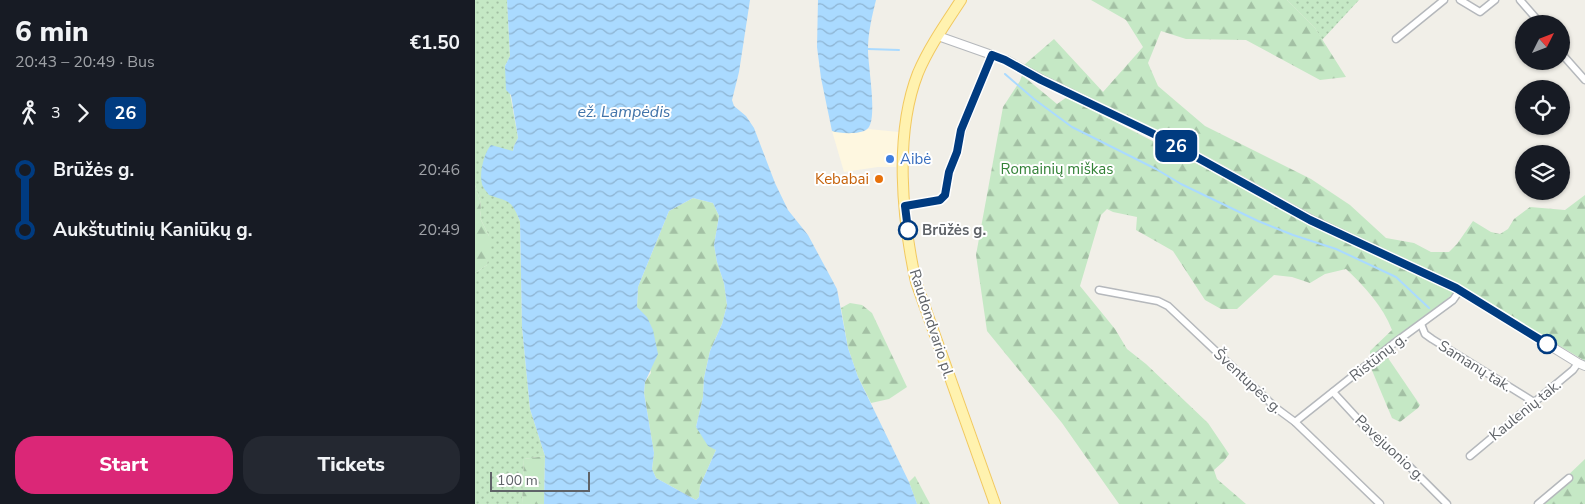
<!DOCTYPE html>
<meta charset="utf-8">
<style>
:root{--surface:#171b24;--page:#242831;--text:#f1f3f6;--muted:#9ea1a6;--accent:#db2777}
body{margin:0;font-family:"Nunito Sans",sans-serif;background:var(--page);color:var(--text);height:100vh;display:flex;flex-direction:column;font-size:19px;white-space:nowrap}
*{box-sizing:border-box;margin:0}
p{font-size:16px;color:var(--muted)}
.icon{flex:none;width:28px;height:28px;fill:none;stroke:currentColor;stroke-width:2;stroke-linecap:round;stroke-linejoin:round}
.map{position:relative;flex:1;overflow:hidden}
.drawer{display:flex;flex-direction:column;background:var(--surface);width:475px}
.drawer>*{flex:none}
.badge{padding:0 10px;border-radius:8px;font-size:18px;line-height:32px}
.needle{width:32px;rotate:48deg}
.buttons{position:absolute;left:1040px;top:15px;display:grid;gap:10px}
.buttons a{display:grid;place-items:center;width:55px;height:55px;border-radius:50%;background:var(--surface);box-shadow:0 1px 4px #0004;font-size:25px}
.scale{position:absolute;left:15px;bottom:12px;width:100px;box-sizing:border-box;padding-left:5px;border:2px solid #5f6368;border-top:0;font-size:14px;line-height:18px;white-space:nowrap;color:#5f6368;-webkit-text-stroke:4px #fff;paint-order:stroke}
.map>.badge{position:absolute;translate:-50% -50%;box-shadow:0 0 0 2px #fff}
.legs{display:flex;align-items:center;gap:8px;height:55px;padding:0 15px;font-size:16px}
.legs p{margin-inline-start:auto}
.overview{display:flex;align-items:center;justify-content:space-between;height:85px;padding:0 15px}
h1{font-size:28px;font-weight:800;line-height:38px}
.cta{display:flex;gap:10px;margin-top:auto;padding:10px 15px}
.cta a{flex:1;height:58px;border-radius:20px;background:var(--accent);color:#fff;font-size:20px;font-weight:800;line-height:58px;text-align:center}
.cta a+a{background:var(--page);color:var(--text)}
ul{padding:0 15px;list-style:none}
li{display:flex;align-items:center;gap:18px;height:60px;font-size:19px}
li i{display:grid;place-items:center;width:8px;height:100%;margin:0 6px;background:currentColor}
li i::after{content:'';width:12px;height:12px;margin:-6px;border:4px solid;border-radius:50%;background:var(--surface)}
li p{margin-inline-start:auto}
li:first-child i{background:linear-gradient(#0000 50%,currentColor 0)}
li:last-child i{background:linear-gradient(currentColor 50%,#0000 0)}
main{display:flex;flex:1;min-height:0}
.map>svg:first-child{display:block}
.commercial{fill:#fef7e0}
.grass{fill:url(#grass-dots)}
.forest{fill:url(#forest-firs)}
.water{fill:url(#water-waves);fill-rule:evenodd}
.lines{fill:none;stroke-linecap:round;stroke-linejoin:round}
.stream{stroke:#aadaff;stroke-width:2}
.minor-casing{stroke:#b5b8bc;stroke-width:9}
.tertiary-casing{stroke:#b5b8bc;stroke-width:10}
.primary-casing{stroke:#f2c960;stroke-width:12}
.minor{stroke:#fff;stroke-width:6}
.tertiary{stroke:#fff;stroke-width:8}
.primary{stroke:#fff2af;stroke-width:10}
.line-1-casing{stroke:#fff;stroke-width:11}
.line-1{stroke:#003b80;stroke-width:8}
.shop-dot{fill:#3f7fe0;stroke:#fff;stroke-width:2}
.food-dot{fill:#e8710a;stroke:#fff;stroke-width:2}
.stop-1-dot{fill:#fff;stroke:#003b80;stroke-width:2.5}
.labels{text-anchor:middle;stroke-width:4;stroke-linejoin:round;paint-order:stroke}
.shop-label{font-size:15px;fill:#366cbe;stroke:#fff;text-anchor:start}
.park-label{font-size:15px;fill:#348238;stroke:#fff}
.food-label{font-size:15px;fill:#c56008;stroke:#fff;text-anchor:end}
.stop-label{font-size:15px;font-weight:bold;fill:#5f6368;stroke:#fff;text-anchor:start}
.street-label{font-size:15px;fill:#5f6368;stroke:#fff}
.water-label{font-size:16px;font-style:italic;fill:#4174aa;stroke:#fff}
</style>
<main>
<section class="drawer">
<div class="overview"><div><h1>6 min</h1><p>20:43 – 20:49 · Bus</p></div><b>€1.50</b></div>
<div class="legs"><svg class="icon" aria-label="walk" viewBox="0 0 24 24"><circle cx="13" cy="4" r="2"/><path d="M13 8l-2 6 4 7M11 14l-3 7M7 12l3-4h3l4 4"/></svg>3<svg class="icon" aria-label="forward" viewBox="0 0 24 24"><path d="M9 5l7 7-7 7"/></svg><b class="badge" style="background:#003b80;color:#fff">26</b></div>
<ul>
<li><i style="color:#003b80"></i><b>Brūžės g.</b><p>20:46</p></li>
<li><i style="color:#003b80"></i><b>Aukštutinių Kaniūkų g.</b><p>20:49</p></li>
</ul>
<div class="cta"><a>Start</a><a>Tickets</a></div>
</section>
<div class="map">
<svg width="1110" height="504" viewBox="0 0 1110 504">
<defs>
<pattern id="grass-dots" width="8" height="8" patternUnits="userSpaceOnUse" patternTransform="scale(1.25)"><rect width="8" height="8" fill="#c5e8c5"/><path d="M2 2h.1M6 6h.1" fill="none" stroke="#a3c0a4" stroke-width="1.8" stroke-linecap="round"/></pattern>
<pattern id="forest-firs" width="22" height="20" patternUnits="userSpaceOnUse" patternTransform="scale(1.25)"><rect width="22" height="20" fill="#c5e8c5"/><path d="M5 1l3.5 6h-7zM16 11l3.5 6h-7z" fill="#a3c0a4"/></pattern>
<pattern id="water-waves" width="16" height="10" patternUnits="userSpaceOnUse" patternTransform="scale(1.25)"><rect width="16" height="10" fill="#aadaff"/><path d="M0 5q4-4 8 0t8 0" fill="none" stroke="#8eb4d2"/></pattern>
</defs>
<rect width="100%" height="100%" fill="#f1efe8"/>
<path class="commercial" d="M 393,129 L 424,132 L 421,167 L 403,167 L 369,172 L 357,131 L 388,132 Z"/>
<g class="grass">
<path d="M 0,0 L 32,0 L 35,56 L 30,66 L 43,138 L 39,146 L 38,151 L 36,152 L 34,201 L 39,207 L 45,221 L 47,327 L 55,409 L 70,456 L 49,459 L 47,504 L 0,504 L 0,273 L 12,265 L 14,236 L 5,218 L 6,210 L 5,200 L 0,185 Z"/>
<path d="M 812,0 L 884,0 L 847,40 L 840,28 Z"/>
</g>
<g class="forest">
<path d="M 616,0 L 812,0 L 840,28 L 871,77 L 845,80 L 771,40 L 711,39 L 686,31 L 673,63 L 683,86 L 730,126 L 836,179 L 875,205 L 911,238 L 939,243 L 956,252 L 974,252 L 982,244 L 998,221 L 1016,232 L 1025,234 L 1033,229 L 1039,219 L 1055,207 L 1090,210 L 1110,195 L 1110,361 L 966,275 L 856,225 L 735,158 L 683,131 L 623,104 L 549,65 L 579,39 L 628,92 L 668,47 L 651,20 Z"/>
<path d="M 547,75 L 582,104 L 592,97 L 856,233 L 981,291 L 961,309 L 900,355 L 895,357 L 895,351 L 917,330 C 908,306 889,286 871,269 L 850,274 L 835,283 L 817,277 L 799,275 L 762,309 L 746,309 L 730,300 L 698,251 L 661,230 L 662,217 L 638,212 L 632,209 L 626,215 L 605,286 L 640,329 L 652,349 L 671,364 L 733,423 L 754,454 L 749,461 L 739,470 L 742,479 L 771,504 L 644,504 L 587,423 L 512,331 L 501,255 L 528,107 L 545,81 Z"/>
<path d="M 0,185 L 5,200 L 6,210 L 5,218 L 14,236 L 15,248 L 12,265 L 0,273 Z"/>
<path d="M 218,198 L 238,203 L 244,216 L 239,245 L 242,262 L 249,283 L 252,305 L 247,324 L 235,351 L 229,378 L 228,397 L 221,427 L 241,450 L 225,486 L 224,497 L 221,500 L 181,478 L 177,469 L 179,453 L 169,393 L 170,382 L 176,373 L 162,307 L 163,287 L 194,211 Z"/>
<path d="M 375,303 L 387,305 L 397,313 L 432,387 L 414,399 L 396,403 L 383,377 L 373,348 L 366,308 Z"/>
<path d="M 911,355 L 945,405 L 943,408 L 925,422 L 917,418 L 896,368 Z"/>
<path d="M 70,456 L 69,504 L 47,504 L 49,459 Z"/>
<path d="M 1110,459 L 1110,504 L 1063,504 Z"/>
<path d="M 440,476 L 455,504 L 442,504 L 434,482 Z"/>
</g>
<g class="water">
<path d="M 32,0 L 275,0 L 264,72 L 257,100 L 259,106 L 271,116 L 279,128 L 300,183 L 313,210 L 333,235 L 362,289 L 373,348 L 383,377 L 434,482 L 442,504 L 69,504 L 70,456 L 55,409 L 47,327 L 45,221 C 36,200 35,202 14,195 C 12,192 8,188 7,184 C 4,173 9,153 16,145 L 38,151 L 39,146 L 43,138 L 36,95 L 31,90 L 30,66 L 35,56 ZM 218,198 L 238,203 L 244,216 L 239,245 L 242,262 L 249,283 L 252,305 L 247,324 L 235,351 L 229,378 L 228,397 L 221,427 L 233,446 L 241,450 L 225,486 L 224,497 L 221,500 L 181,478 L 177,469 L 179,453 L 169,393 L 170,382 L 183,354 L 178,330 L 172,317 L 162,307 L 163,287 L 194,211 Z"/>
<path d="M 343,0 L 401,0 C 397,16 393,33 393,50 C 393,66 402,115 394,127 C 389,135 366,134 357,131 L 346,78 L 342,47 Z"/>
</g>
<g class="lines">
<g class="stream">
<path d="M 393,49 L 424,50"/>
<path d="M 530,74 L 559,99 L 597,127 L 681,169 L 706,184 L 783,221 L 818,235 L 861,249 L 921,277 L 954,308"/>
</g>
<g class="minor-casing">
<g id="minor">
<path d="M 985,0 L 1005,12 L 1020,0"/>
<path d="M 1045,0 L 1066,24"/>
<path d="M 921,39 L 969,0"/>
<path d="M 1086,53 L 1110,80"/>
<path d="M 430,206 L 465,200 L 470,195 L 474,172 L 482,152 L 487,130 L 517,55"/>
<path d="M 624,290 L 683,301 L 693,306 L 801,408 L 820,422 L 905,504"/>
<path d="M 946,324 L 950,334 L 957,339 L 1059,402"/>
<path d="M 858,392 L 904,442 L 934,466 L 972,504"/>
<path d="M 820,422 L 918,344 L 978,300 L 985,290"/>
<path d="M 995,456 L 1098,370 L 1103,363"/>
<path d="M 1063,504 L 1094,478"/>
</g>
</g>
<g class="tertiary-casing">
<path id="tertiary" d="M 463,36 L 531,60 L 566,79 L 687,138 L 835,219 L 981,288 L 1103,363 L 1110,366"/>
</g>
<g class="primary-casing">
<path id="primary" d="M 486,0 C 471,23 454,47 443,73 C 419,134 427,219 441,282 L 520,504"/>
</g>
<use href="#minor" class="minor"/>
<use href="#tertiary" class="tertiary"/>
<use href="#primary" class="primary"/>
</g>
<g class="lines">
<g class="line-1-casing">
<path id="line-1" d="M 433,230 L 430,206 L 465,200 L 470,195 L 474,172 L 482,152 L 486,130 L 517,55 L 530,60 L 566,80 L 687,138 L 835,220 L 981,288 L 1072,344"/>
</g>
<use href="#line-1" class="line-1"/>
</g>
<circle class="shop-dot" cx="415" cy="159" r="5"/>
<circle class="food-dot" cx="404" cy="179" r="5"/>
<g class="stop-1-dot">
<circle cx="433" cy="230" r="9"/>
<circle cx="1072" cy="344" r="9"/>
</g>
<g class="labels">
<g class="shop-label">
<text x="425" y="164">Aibė</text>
</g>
<g class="park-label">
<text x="582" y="174">Romainių miškas</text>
</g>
<g class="food-label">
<text x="394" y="184">Kebabai</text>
</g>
<g class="stop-label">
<text x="447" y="235">Brūžės g.</text>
</g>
<g class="street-label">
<text transform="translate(457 324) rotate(72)" y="5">Raudondvario pl.</text>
<text transform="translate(903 357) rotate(-38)" y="5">Ristūnų g.</text>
<text transform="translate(1000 366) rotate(32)" y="5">Samanų tak.</text>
<text transform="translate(773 381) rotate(43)" y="5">Šventupės g.</text>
<text transform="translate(1050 410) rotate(-39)" y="5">Kaulenių tak.</text>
<text transform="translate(915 448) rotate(43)" y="5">Pavejuonio g.</text>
</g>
<g class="water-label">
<text x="149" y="117">ež. Lampėdis</text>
</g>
</g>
</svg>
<div class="buttons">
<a><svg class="needle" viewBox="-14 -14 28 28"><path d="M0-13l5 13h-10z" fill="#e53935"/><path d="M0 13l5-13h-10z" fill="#9ea1a6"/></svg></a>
<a><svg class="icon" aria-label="locate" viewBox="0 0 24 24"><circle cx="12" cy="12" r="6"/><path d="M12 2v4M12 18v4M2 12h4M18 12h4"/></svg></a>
<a><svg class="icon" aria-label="layers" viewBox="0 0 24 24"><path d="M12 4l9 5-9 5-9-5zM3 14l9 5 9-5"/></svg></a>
</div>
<div class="scale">100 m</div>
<b class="badge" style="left:701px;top:146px;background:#003b80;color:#fff">26</b>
</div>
</main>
